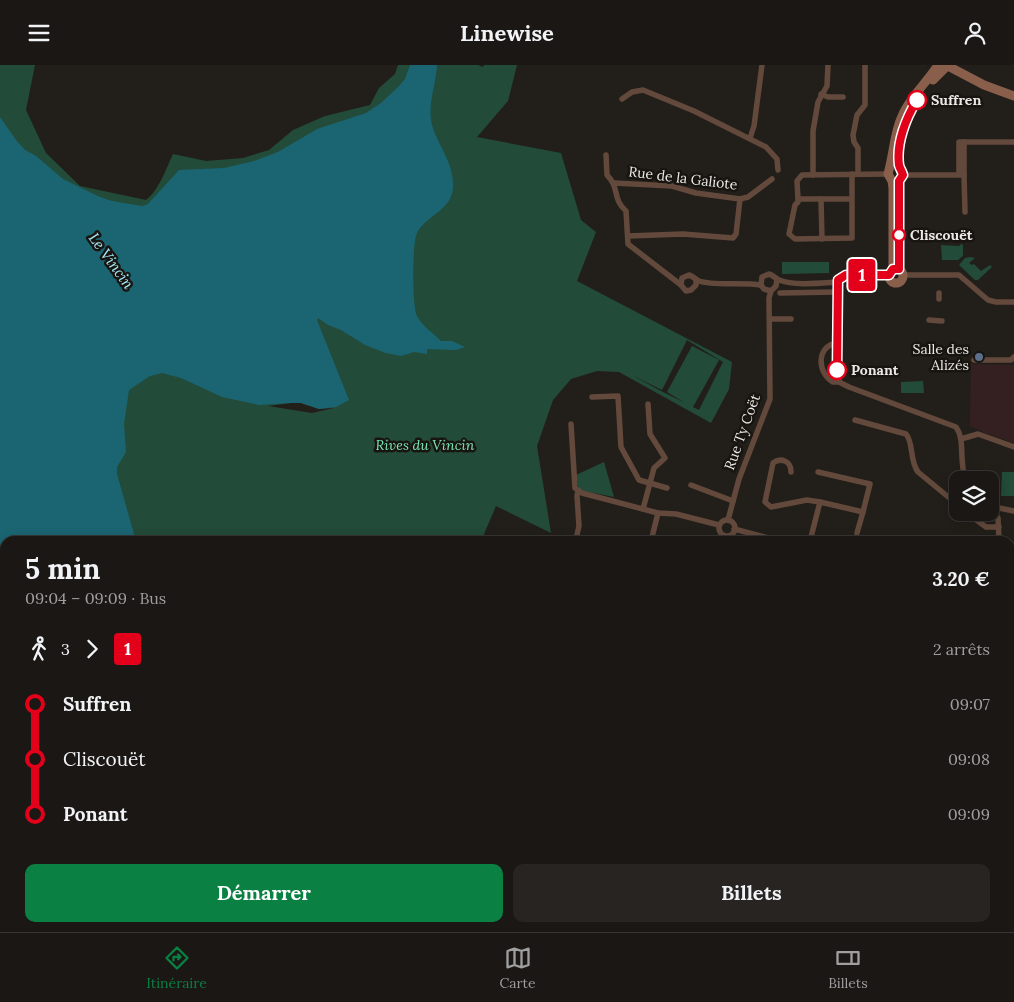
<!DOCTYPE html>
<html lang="fr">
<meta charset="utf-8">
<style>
:root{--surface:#1a1714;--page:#272422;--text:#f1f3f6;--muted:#9f9fa0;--line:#383634;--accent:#0b8043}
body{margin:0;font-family:Lora,serif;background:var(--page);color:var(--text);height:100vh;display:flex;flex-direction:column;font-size:19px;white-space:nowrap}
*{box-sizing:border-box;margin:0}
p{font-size:16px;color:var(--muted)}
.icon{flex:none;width:28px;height:28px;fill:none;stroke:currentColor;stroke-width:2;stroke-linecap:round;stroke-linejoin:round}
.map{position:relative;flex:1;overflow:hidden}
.panel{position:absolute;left:0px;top:471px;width:1015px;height:396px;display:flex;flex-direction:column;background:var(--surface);border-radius:15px 15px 0 0;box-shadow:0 2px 12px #0003,0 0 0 1px var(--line)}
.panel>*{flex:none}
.badge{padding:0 10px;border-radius:4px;font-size:18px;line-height:32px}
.buttons{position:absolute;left:949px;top:406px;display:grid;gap:10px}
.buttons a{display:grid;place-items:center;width:50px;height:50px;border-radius:10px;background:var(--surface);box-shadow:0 2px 12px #0003,0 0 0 1px var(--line);font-size:25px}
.map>.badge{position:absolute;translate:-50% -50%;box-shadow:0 0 0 2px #fff}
.legs{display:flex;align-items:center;gap:8px;height:55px;padding:0 25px;font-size:16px}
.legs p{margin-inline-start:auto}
.head{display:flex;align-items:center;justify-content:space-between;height:85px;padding:0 25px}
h1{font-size:28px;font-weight:700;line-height:38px}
.primary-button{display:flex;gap:10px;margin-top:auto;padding:10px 25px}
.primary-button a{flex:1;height:58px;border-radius:10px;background:var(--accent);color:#fff;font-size:20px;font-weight:700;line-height:58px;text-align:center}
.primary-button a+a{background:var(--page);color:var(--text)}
ul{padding:0 25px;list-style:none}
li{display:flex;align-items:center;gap:18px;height:55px;font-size:19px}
li i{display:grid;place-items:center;width:8px;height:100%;margin:0 6px;background:currentColor}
li i::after{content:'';width:12px;height:12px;margin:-6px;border:4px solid;border-radius:50%;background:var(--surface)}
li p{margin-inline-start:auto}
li:first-child i{background:linear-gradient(#0000 50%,currentColor 0)}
li:last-child i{background:linear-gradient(currentColor 50%,#0000 0)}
header{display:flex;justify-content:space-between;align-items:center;height:65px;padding:0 25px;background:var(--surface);font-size:22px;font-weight:700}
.tabs{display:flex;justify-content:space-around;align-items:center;height:70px;border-top:1px solid var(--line);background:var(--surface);font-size:14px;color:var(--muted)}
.tabs a{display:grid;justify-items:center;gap:2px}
.tabs .selected{color:var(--accent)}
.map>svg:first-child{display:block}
.education{fill:#342020}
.green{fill:#234b39;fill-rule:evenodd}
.water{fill:#1b6573}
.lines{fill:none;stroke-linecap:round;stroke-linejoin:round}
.street{stroke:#63493c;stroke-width:5.5}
.secondary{stroke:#895f4c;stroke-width:9}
.line-1-casing{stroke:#fff;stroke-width:11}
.line-1{stroke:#e2001a;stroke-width:8}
.stop-1-dot{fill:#fff;stroke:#e2001a;stroke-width:2.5}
.service-dot{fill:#5c6f8a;stroke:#181511;stroke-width:2}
.labels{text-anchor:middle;stroke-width:5;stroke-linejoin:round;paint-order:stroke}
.stop-label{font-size:14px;font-weight:bold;fill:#ebe9e6;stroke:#181511;text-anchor:start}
.street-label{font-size:14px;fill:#ebe9e6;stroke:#181511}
.poi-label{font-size:14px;fill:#ebe9e6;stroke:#181511;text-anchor:end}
.park-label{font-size:14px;font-style:italic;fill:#7be6b6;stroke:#181511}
.water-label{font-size:15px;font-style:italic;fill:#a4eafa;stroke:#181511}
</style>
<header><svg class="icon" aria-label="menu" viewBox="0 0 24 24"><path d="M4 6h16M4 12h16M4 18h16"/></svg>Linewise<svg class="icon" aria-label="person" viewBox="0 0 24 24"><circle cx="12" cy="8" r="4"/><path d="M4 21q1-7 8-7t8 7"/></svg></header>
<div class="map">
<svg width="1014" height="867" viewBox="0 0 1014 867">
<rect width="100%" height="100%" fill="#221f1a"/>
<path class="education" d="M 971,299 L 1014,300 L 1014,378 L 985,368 L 970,361 Z"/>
<g class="green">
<path d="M 0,0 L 35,0 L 26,45 L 46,88 L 80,121 L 146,135 C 159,125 166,104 173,89 L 206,96 L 243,93 L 269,85 L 293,65 L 325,51 L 370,40 L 379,23 L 395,9 L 398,0 L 414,0 L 301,209 L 0,95 Z"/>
<path d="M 436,0 L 478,0 L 483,2 L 484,0 L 517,0 L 508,36 L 477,72 L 561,88 L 581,155 L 596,167 L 577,216 L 732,297 L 729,324 L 711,358 L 619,307 L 597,306 L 571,314 L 553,335 L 537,381 L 551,468 L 496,441 L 481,476 L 52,476 L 116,331 L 428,50 ZM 687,275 L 723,297 L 699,345 L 693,342 L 719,295 L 692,281 L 667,327 L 685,338 L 661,326 L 632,310 L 662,325 ZM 291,338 L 301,338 L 319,344 L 334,343 L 312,348 L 268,341 Z"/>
<path d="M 961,179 L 963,180 L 963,191 L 958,195 L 942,195 L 941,180 L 959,181 Z"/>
<path d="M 970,192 L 975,193 L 969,198 L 972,200 L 974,199 L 981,206 L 990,200 L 992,202 L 978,215 L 975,215 L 959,200 L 965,193 Z"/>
<path d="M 782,197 L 829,197 L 829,208 L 782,209 Z"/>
<path d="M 923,316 L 924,328 L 901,328 L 901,317 Z"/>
<path d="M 604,397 L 614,432 L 579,425 L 576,410 Z"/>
<path d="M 1002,407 L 1014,407 L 1014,431 L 1001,431 Z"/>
<path d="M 0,525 L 5,532 L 5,858 L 0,863 Z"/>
<path d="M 1010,820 L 1014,822 L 1014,867 L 668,867 L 672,862 L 1010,862 Z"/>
</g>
<g class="water">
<path d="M 410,0 L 437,0 C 436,20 427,40 432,60 C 438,81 454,98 453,121 C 453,145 426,150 417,168 C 412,178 412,241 417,251 C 420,259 434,269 441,276 L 452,276 L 465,282 L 456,285 L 427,284 L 427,289 L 414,287 L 401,291 L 386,288 L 365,280 L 341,265 L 328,260 L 318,253 L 317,255 L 349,335 L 336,342 L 319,344 L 301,338 L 291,338 L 259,340 L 222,332 L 181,313 L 162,308 L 150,311 L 129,325 L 124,359 L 126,387 L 117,402 L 117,409 L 136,476 L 5,476 L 5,706 L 0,706 L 0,52 L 16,75 L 25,85 L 36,91 L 63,114 L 100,132 L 112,136 L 142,141 L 148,139 L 179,105 L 224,103 L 254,96 L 278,87 L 317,64 L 366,48 L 381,38 L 399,21 L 405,14 Z"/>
<path d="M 613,862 L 621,867 L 173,867 L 171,863 Z"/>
<path d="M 672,863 L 910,862 L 923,867 L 668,867 Z"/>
</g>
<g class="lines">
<g class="street">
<path d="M 821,29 L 828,32 L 843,32"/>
<path d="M 622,34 L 632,27 L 643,25 L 694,46 L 766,82 L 777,94 L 778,105"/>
<path d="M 750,73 L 754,61 L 762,0"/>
<path d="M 964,77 L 1014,77"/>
<path d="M 606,90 L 607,110 C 620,123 612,134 626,146 L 628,179 L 681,220"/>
<path d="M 852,109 L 852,173 L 795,174 L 789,169 L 795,140 L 798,137 L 798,134 L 852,134"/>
<path d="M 858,109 L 858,83 L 854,77 L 853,70 L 857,50 L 865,40 L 865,0"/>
<path d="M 813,110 L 813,66 L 818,37 L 827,21 L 828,0"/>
<path d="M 903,110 C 922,110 940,110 959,110 L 964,110 L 964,77 L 959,77 L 959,110"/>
<path d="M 964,110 L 965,147"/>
<path d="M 614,118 L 672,121 L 696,128 L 740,134 L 748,132 L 772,114"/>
<path d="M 798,134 L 797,116 L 802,110 L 888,109"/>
<path d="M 821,134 L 822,174"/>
<path d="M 628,171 L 683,169 L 733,173 L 736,169 L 740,134"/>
<path d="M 903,210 L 959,210 L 988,235 L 996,237 L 1014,237"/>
<path d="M 777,214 L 776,221 L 771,226 L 764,224 L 761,220 L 762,212 L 769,209 C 773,210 775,213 779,215 C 794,221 821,218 837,217 L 840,213 L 846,210 L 889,210"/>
<path d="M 696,215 L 696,220 L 691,225 L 686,226 L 681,220 L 682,213 L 689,210 C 693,211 695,214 699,216 C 712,221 744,217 761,220"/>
<path d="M 837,217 L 839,317 L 849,322 L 956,362 C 966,376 958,396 966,415"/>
<path d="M 780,228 L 837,227"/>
<path d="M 939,228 L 939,234"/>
<path d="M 770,254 L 791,254"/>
<path d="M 929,255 L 942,256"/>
<path d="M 837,278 C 816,281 817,308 833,317 L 839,317"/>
<path d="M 974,295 L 1011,295 L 1014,292"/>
<path d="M 592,332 L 618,331 L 621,382 L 639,415 L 667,423"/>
<path d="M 855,355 L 906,369 C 914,378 909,395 918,407 L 958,440"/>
<path d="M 571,359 L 575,423 L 582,428 L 658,448 L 676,449 L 719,460"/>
<path d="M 961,374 L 978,369 L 1014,382"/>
<path d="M 791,407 C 791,396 781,392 773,398 L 765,437 L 771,442 L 807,435 L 820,437 L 810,476"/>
<path d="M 818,407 L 870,419 L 863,447 L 820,437"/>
<path d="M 691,420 L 733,436"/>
<path d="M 990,441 L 998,453 L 999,476"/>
<path d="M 643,444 L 654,403 L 665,393 L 650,369 L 648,339"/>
<path d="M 994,445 L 999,443 L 1014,446"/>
<path d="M 967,448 L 986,462 L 999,462"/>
<path d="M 728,455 L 739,414 L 770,334 L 769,233 L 771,226"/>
<circle cx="727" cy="463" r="8"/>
<path d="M 734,464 L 780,476"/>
<path d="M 857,468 L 863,447"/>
<path d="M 576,474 L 579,461 L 577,431 L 578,426"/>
<path d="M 651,476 L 658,448"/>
<path d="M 1010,495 L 1014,494"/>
<path d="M 1010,646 L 1014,649"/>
</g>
<g class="secondary">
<path d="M 946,0 L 984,20 L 1014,31"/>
<path d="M 933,15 L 948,0"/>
<path d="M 899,116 L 903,110 C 902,106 900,104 899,99 C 896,78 906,55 916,37"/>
<circle cx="896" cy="211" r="7"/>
<path d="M 893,204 L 893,123 L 892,116 L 888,109 C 894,88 894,65 905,45 C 914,28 928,16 938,0"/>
<path d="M 1010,626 L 1014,622"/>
<path d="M 638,867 L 641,862"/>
</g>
</g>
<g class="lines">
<g class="line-1-casing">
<path id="line-1" d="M 837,305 L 838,215 L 846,210 L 889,210 L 893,204 L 899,204 L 899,116 L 903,110 C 902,106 900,104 899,100 C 896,78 906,53 917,35"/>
</g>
<use href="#line-1" class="line-1"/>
</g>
<g class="stop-1-dot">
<circle cx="917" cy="35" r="9"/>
<circle cx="899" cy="170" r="6"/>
<circle cx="837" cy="305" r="9"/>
</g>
<circle class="service-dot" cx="979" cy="292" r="5"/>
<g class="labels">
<g class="stop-label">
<text x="931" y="40">Suffren</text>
<text x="910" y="175">Cliscouët</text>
<text x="851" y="310">Ponant</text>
</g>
<g class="street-label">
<text transform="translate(683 113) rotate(7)" y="5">Rue de la Galiote</text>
<text transform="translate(742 367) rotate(-70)" y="5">Rue Ty Coët</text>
</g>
<g class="poi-label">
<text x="969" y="289">Salle des<tspan x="969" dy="16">Alizés</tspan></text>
</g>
<g class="park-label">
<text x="425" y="385">Rives du Vincin</text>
</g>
<g class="water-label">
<text transform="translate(111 196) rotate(54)" y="5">Le Vincin</text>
</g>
</g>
</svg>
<div class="buttons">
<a><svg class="icon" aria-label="layers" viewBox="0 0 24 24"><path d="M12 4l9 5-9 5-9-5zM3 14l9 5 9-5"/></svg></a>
</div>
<b class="badge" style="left:862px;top:210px;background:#e2001a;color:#fff">1</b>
<section class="panel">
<div class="head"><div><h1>5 min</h1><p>09:04 – 09:09 · Bus</p></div><b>3.20 €</b></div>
<div class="legs"><svg class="icon" aria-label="walk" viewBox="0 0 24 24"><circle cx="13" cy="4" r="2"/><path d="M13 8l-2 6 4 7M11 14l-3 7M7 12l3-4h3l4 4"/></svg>3<svg class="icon" aria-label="forward" viewBox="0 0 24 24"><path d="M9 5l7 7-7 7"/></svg><b class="badge" style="background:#e2001a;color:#fff">1</b><p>2 arrêts</p></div>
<ul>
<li><i style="color:#e2001a"></i><b>Suffren</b><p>09:07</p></li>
<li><i style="color:#e2001a"></i><span>Cliscouët</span><p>09:08</p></li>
<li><i style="color:#e2001a"></i><b>Ponant</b><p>09:09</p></li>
</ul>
<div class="primary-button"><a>Démarrer</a><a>Billets</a></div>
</section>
</div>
<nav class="tabs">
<a class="selected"><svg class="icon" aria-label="directions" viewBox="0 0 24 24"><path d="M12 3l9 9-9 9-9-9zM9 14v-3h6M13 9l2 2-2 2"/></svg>Itinéraire</a>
<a><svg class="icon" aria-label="map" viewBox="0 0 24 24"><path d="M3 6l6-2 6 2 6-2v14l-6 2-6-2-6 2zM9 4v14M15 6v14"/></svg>Carte</a>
<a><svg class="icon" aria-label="tickets" viewBox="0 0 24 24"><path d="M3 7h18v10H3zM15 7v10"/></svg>Billets</a>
</nav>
